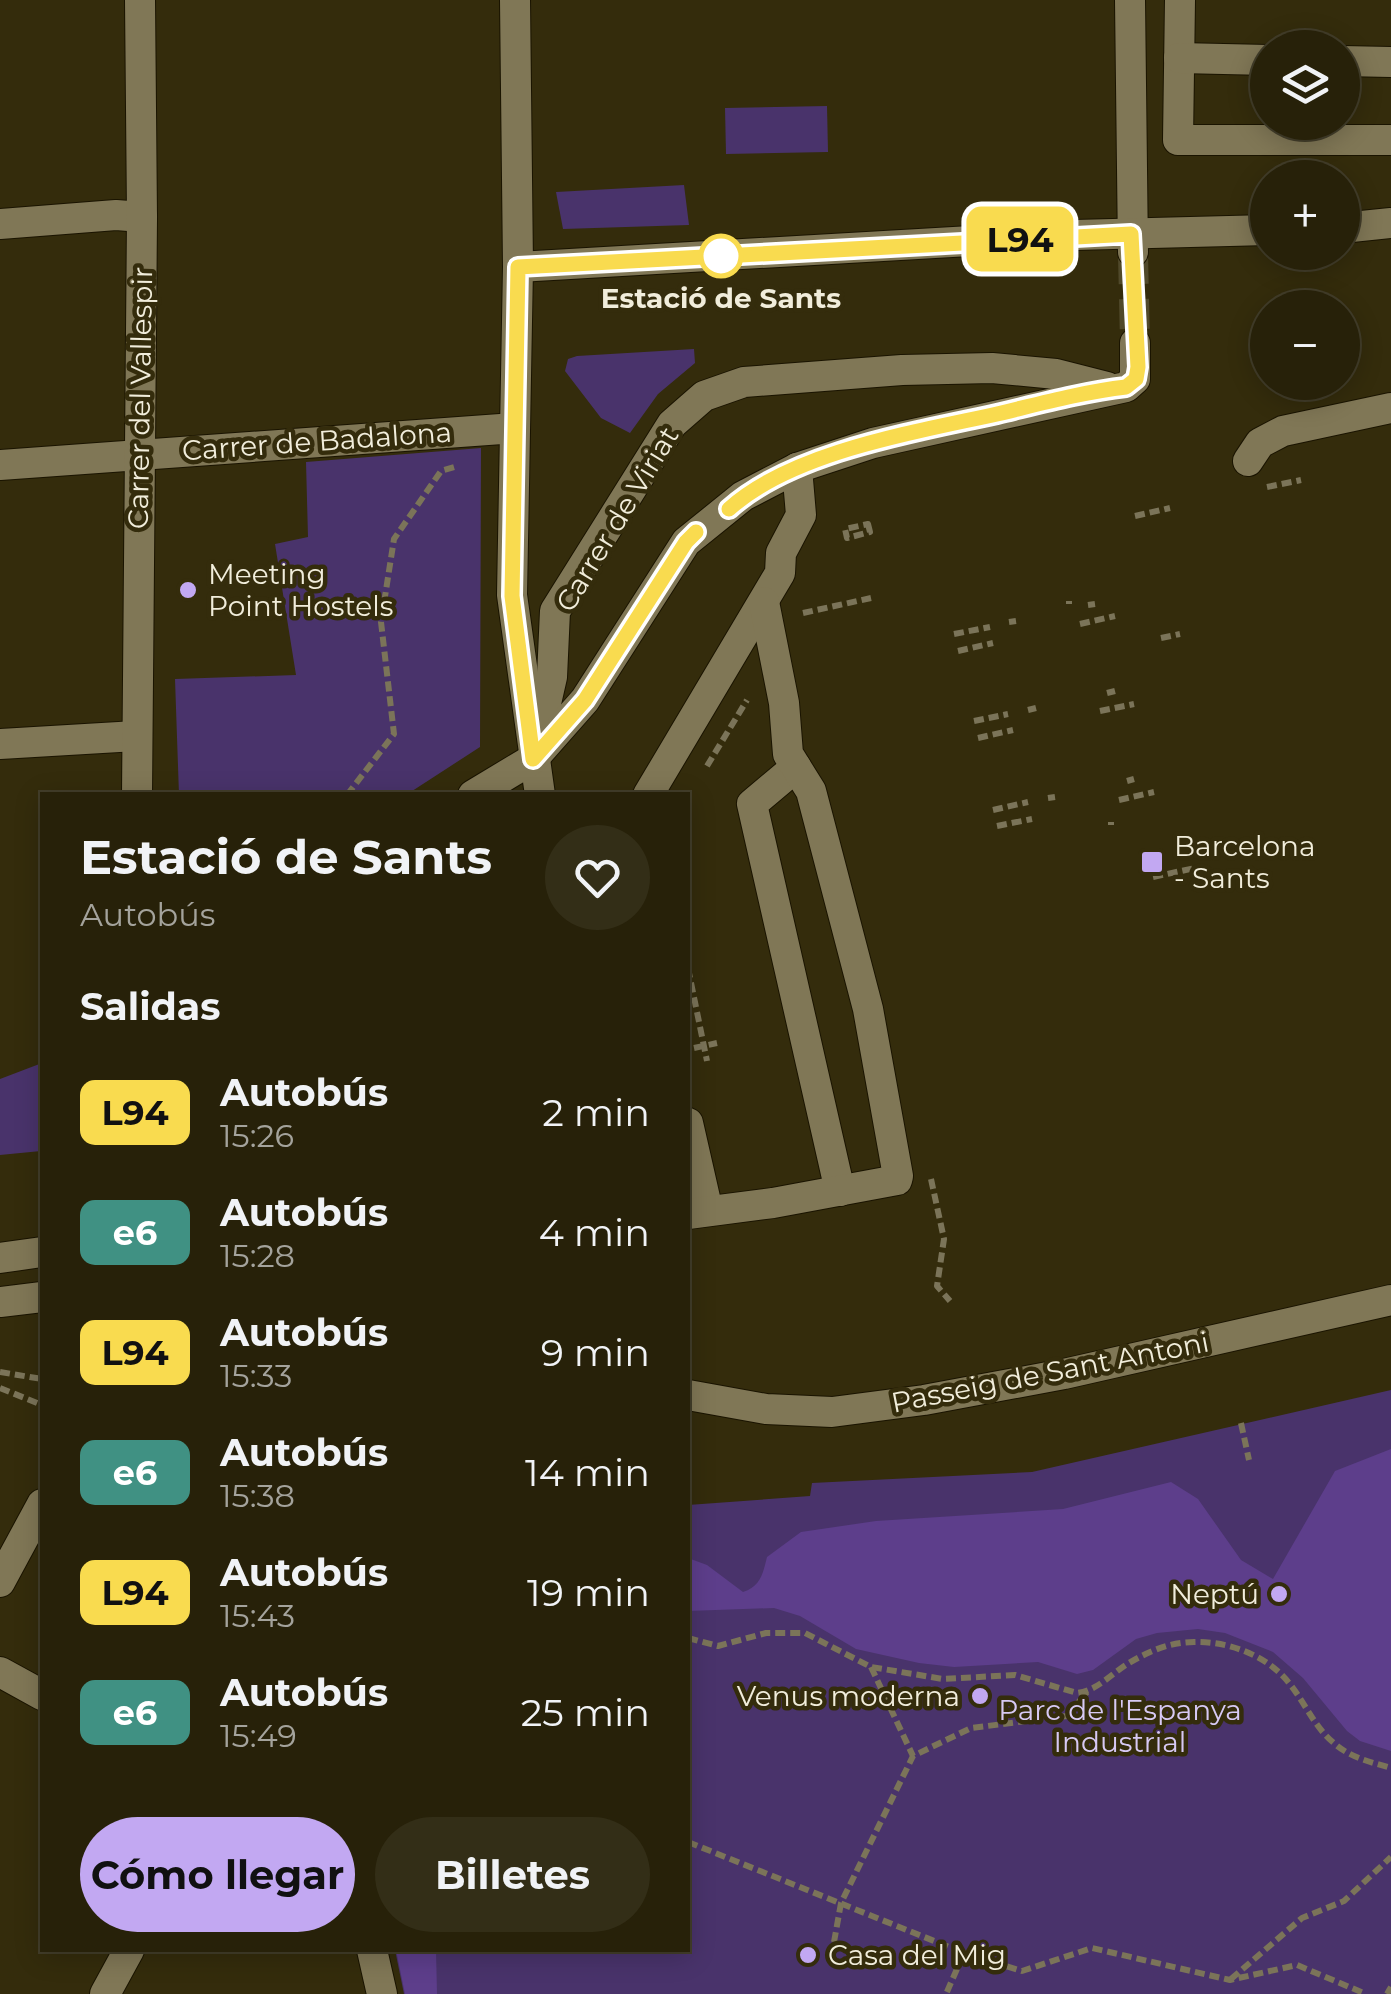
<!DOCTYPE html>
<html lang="es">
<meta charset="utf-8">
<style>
:root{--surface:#272109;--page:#332e17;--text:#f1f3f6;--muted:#a4a39c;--line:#433e2a;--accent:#c2a8f2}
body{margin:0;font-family:Montserrat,sans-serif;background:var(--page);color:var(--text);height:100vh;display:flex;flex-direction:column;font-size:38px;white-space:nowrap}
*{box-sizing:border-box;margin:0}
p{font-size:32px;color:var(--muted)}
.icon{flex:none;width:55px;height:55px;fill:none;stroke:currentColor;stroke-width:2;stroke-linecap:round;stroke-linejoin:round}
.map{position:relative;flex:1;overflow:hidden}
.drawer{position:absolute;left:40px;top:792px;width:650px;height:1160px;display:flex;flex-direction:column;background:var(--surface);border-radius:0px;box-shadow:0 5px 25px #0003,0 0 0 2px var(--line)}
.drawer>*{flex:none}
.badge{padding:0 20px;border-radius:15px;font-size:35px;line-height:65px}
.controls{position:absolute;left:1250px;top:30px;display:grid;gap:20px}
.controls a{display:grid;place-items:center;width:110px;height:110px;border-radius:50%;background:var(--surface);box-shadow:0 5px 25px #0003,0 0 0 2px var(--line);font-size:50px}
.map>.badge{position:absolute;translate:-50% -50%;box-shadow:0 0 0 5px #fff}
h2{padding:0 40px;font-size:38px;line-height:90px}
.round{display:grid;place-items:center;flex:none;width:105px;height:105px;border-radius:52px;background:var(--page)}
.overview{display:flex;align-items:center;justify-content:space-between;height:170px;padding:0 40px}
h1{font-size:48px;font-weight:700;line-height:75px}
.primary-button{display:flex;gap:20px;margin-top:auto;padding:20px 40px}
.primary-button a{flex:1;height:115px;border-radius:60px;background:var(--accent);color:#111;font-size:40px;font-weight:700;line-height:115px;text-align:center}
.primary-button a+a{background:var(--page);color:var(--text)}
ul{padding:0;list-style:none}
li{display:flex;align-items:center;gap:30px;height:120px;padding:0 40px}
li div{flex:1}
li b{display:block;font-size:38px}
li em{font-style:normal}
li .badge{min-width:110px;font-weight:700;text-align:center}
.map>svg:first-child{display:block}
.green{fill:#49336b}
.water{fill:#5d3e8b}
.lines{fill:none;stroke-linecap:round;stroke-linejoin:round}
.minor-tunnel{stroke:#50492b;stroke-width:30;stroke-dasharray:30 15;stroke-linecap:butt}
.minor-casing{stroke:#1a1400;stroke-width:32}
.path{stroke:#7b7459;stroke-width:6;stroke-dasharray:10 5;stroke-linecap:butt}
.minor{stroke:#807756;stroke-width:30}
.line-casing{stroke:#fff;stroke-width:22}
.line{stroke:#f9db4f;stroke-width:15}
.stop-dot{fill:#fff;stroke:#f9db4f;stroke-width:5}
.poi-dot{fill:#c2a8f2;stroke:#342c0c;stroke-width:4}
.labels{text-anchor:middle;stroke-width:9;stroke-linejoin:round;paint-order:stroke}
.stop-label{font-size:28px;font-weight:bold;fill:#f1eddb;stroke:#342c0c}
.street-label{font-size:28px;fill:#f1eddb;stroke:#342c0c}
.poi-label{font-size:28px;fill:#f1eddb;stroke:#342c0c;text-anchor:start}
.park-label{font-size:28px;fill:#d7c9f4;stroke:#342c0c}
</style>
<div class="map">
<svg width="1391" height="1994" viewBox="0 0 1391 1994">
<rect width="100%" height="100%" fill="#342c0c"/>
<g class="green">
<path d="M 827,106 L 828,152 L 726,154 L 725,108 Z"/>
<path d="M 684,185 L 689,225 L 563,229 L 556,192 Z"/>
<path d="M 694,349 L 695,363 L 658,394 L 630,433 L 601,418 L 565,371 L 568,359 L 577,356 Z"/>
<path d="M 481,448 L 480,747 L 406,795 L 179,795 L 175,679 L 296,675 L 275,544 L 308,537 L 306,462 Z"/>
<path d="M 42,1063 L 41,1151 L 0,1155 L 0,1079 Z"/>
<path d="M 1391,1390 L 1391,1994 L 404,1994 L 395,1950 L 688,1950 L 688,1505 L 810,1496 L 812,1483 L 1032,1472 Z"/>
</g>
<g class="water">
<path d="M 1391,1449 L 1391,1751 L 1360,1741 L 1347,1731 L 1303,1678 L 1273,1652 L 1225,1633 L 1198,1629 L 1157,1633 L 1136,1639 L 1093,1670 L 1077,1674 L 1038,1662 L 954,1667 L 919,1663 L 856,1649 L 800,1616 L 774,1608 L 688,1611 L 688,1558 L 707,1565 L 743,1592 C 761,1586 763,1573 767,1557 L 801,1532 L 876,1521 L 1063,1509 L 1171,1482 L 1198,1499 L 1241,1560 L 1273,1579 L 1335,1471 Z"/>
<path d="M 396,1950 L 436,1950 L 437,1994 L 405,1994 Z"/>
</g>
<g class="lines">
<path class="minor-tunnel" d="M 1133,254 L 1135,343"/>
<g class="minor-casing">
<g id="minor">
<path d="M 515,0 L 518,267 L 512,595 L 540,795"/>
<path d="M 1130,0 L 1133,252"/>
<path d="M 1180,0 L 1178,140 L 1391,140"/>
<path d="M 1179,58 L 1268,60"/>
<path d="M 1342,61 L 1391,62"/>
<path d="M 0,224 L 116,215 L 142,217"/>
<path d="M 1342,228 L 1391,223"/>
<path d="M 518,267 L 1074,235 L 1268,230"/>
<path d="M 1248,461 L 1260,443 L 1283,431 L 1391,408"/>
<path d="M 0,465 L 515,428"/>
<path d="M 0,744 L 136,736"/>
<path d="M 534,756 L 552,677 L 555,611 L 672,424 L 704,396 L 744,382 L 902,370 L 992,368 L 1056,374 L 1107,387"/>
<path d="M 796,767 L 752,804 L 840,1191"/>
<path d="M 137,795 L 142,217 L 140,0"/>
<path d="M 473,795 L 533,759 L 585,700 L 686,542 L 743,496 L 797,468 L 873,443 L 1126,387 L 1135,379 L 1135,343"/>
<path d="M 648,795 L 780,573 L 781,553 L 801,515 L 797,468"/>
<path d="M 688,1123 L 708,1211"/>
<path d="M 688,1214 L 773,1203 L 897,1180 L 898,1176 L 868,1009 L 811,791 L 788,754 L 784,703 L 764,602"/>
<path d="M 0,1258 L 42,1252"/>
<path d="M 0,1302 L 42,1297"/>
<path d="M 688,1395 L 766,1409 L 832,1412 L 924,1400 L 1064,1374 L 1391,1300"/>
<path d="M 0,1582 L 42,1504"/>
<path d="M 0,1672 L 42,1695"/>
<path d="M 372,1950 L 382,1994"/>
<path d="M 105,1994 L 129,1950"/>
</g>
</g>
<g class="path">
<path d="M 1267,487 L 1301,480"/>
<path d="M 1135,516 L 1170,508"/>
<path d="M 868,524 L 870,532 L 847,538 L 845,529 Z"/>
<path d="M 1069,601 L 1069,604"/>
<path d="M 1088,605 L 1095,604"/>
<path d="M 803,613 L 871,598"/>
<path d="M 1009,622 L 1016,621"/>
<path d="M 1080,624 L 1115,616"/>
<path d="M 954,634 L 990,627"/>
<path d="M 1161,638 L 1180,634"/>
<path d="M 958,651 L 993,643"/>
<path d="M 1107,693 L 1115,691"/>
<path d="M 1028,710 L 1036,708"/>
<path d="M 1100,711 L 1134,704"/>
<path d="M 974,721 L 1008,714"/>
<path d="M 978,738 L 1013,730"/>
<path d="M 707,766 L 747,700"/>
<path d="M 1127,781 L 1134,779"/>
<path d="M 347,795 L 394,734 L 381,622 L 394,539 L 441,471 L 458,466"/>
<path d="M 1048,798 L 1055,797"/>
<path d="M 1119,800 L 1154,792"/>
<path d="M 993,810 L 1028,802"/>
<path d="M 1111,822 L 1111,825"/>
<path d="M 997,826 L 1032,819"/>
<path d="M 1153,877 L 1195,868"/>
<path d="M 688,968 L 707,1061"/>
<path d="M 694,1048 L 717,1043"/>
<path d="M 931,1179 L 944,1239 L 937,1286 L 950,1301"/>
<path d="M 0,1372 L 42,1379"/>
<path d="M 0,1388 L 42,1405"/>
<path d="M 1241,1423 L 1249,1460"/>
<path d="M 688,1638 L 718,1646 L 766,1633 L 805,1633 L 871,1667 L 943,1679 L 1015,1675 L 1077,1693 C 1097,1691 1112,1673 1129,1663 C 1149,1651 1171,1642 1194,1642 C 1229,1641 1268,1656 1289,1683 C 1306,1704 1314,1727 1335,1744 C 1351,1758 1371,1762 1391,1768"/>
<path d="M 871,1667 L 913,1756"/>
<path d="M 688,1842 L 964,1953 L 946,1994"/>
<path d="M 834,1942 L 841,1903 L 913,1756 L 971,1728 L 1067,1716 L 1087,1692"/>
<path d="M 964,1953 L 1022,1971 L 1092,1948 L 1230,1980 L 1297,1965 L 1366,1994"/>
<path d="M 1231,1979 L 1302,1918 L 1344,1901 L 1391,1857"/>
<path d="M 1387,1994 L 1391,1987"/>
</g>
<use href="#minor" class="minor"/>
</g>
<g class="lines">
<g class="line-casing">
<path id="line" d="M 696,532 L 686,542 L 585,700 L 533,759 L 512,596 L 518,267 L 1131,234 L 1138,367 L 1136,379 L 1126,387 C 1083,392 1039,404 997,414 C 915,432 792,452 729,509"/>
</g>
<use href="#line" class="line"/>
</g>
<circle class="stop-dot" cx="721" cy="256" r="20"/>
<g class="poi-dot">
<circle cx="188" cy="590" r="10"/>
<rect x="1140" y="850" width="24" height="24" rx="5"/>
<circle cx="1279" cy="1594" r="10"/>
<circle cx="980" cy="1696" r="10"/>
<circle cx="808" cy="1955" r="10"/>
</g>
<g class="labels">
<g class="stop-label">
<text x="721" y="308">Estació de Sants</text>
</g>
<g class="street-label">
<text transform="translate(140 398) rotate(-89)" y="10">Carrer del Vallespir</text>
<text transform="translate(317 441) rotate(-4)" y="10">Carrer de Badalona</text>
<text transform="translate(617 519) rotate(-59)" y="10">Carrer de Viriat</text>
<text transform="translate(1050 1372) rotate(-11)" y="10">Passeig de Sant Antoni</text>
</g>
<g class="poi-label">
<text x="208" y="584">Meeting<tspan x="208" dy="32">Point Hostels</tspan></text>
<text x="1174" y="856">Barcelona<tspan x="1174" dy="32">- Sants</tspan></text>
<text x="1259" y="1604" text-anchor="end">Neptú</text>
<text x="960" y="1706" text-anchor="end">Venus moderna</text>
<text x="828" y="1965">Casa del Mig</text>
</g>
<g class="park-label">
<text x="1120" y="1720">Parc de l'Espanya<tspan x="1120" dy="32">Industrial</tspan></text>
</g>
</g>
</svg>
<div class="controls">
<a><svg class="icon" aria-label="layers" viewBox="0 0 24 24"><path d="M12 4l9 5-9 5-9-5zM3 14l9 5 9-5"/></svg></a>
<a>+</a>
<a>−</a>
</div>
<b class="badge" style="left:1020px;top:239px;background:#f9db4f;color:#111">L94</b>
<section class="drawer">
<div class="overview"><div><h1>Estació de Sants</h1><p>Autobús</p></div><a class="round"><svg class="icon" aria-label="heart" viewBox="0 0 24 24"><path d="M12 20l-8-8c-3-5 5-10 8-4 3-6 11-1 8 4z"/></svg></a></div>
<h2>Salidas</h2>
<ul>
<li><span class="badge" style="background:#f9db4f;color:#111">L94</span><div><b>Autobús</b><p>15:26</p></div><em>2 min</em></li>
<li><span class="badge" style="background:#409183;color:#fff">e6</span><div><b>Autobús</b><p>15:28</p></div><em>4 min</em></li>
<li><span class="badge" style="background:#f9db4f;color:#111">L94</span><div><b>Autobús</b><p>15:33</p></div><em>9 min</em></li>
<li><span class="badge" style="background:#409183;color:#fff">e6</span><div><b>Autobús</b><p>15:38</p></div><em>14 min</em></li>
<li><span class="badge" style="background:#f9db4f;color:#111">L94</span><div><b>Autobús</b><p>15:43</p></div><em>19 min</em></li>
<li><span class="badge" style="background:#409183;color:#fff">e6</span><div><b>Autobús</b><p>15:49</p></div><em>25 min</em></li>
</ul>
<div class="primary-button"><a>Cómo llegar</a><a>Billetes</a></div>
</section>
</div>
